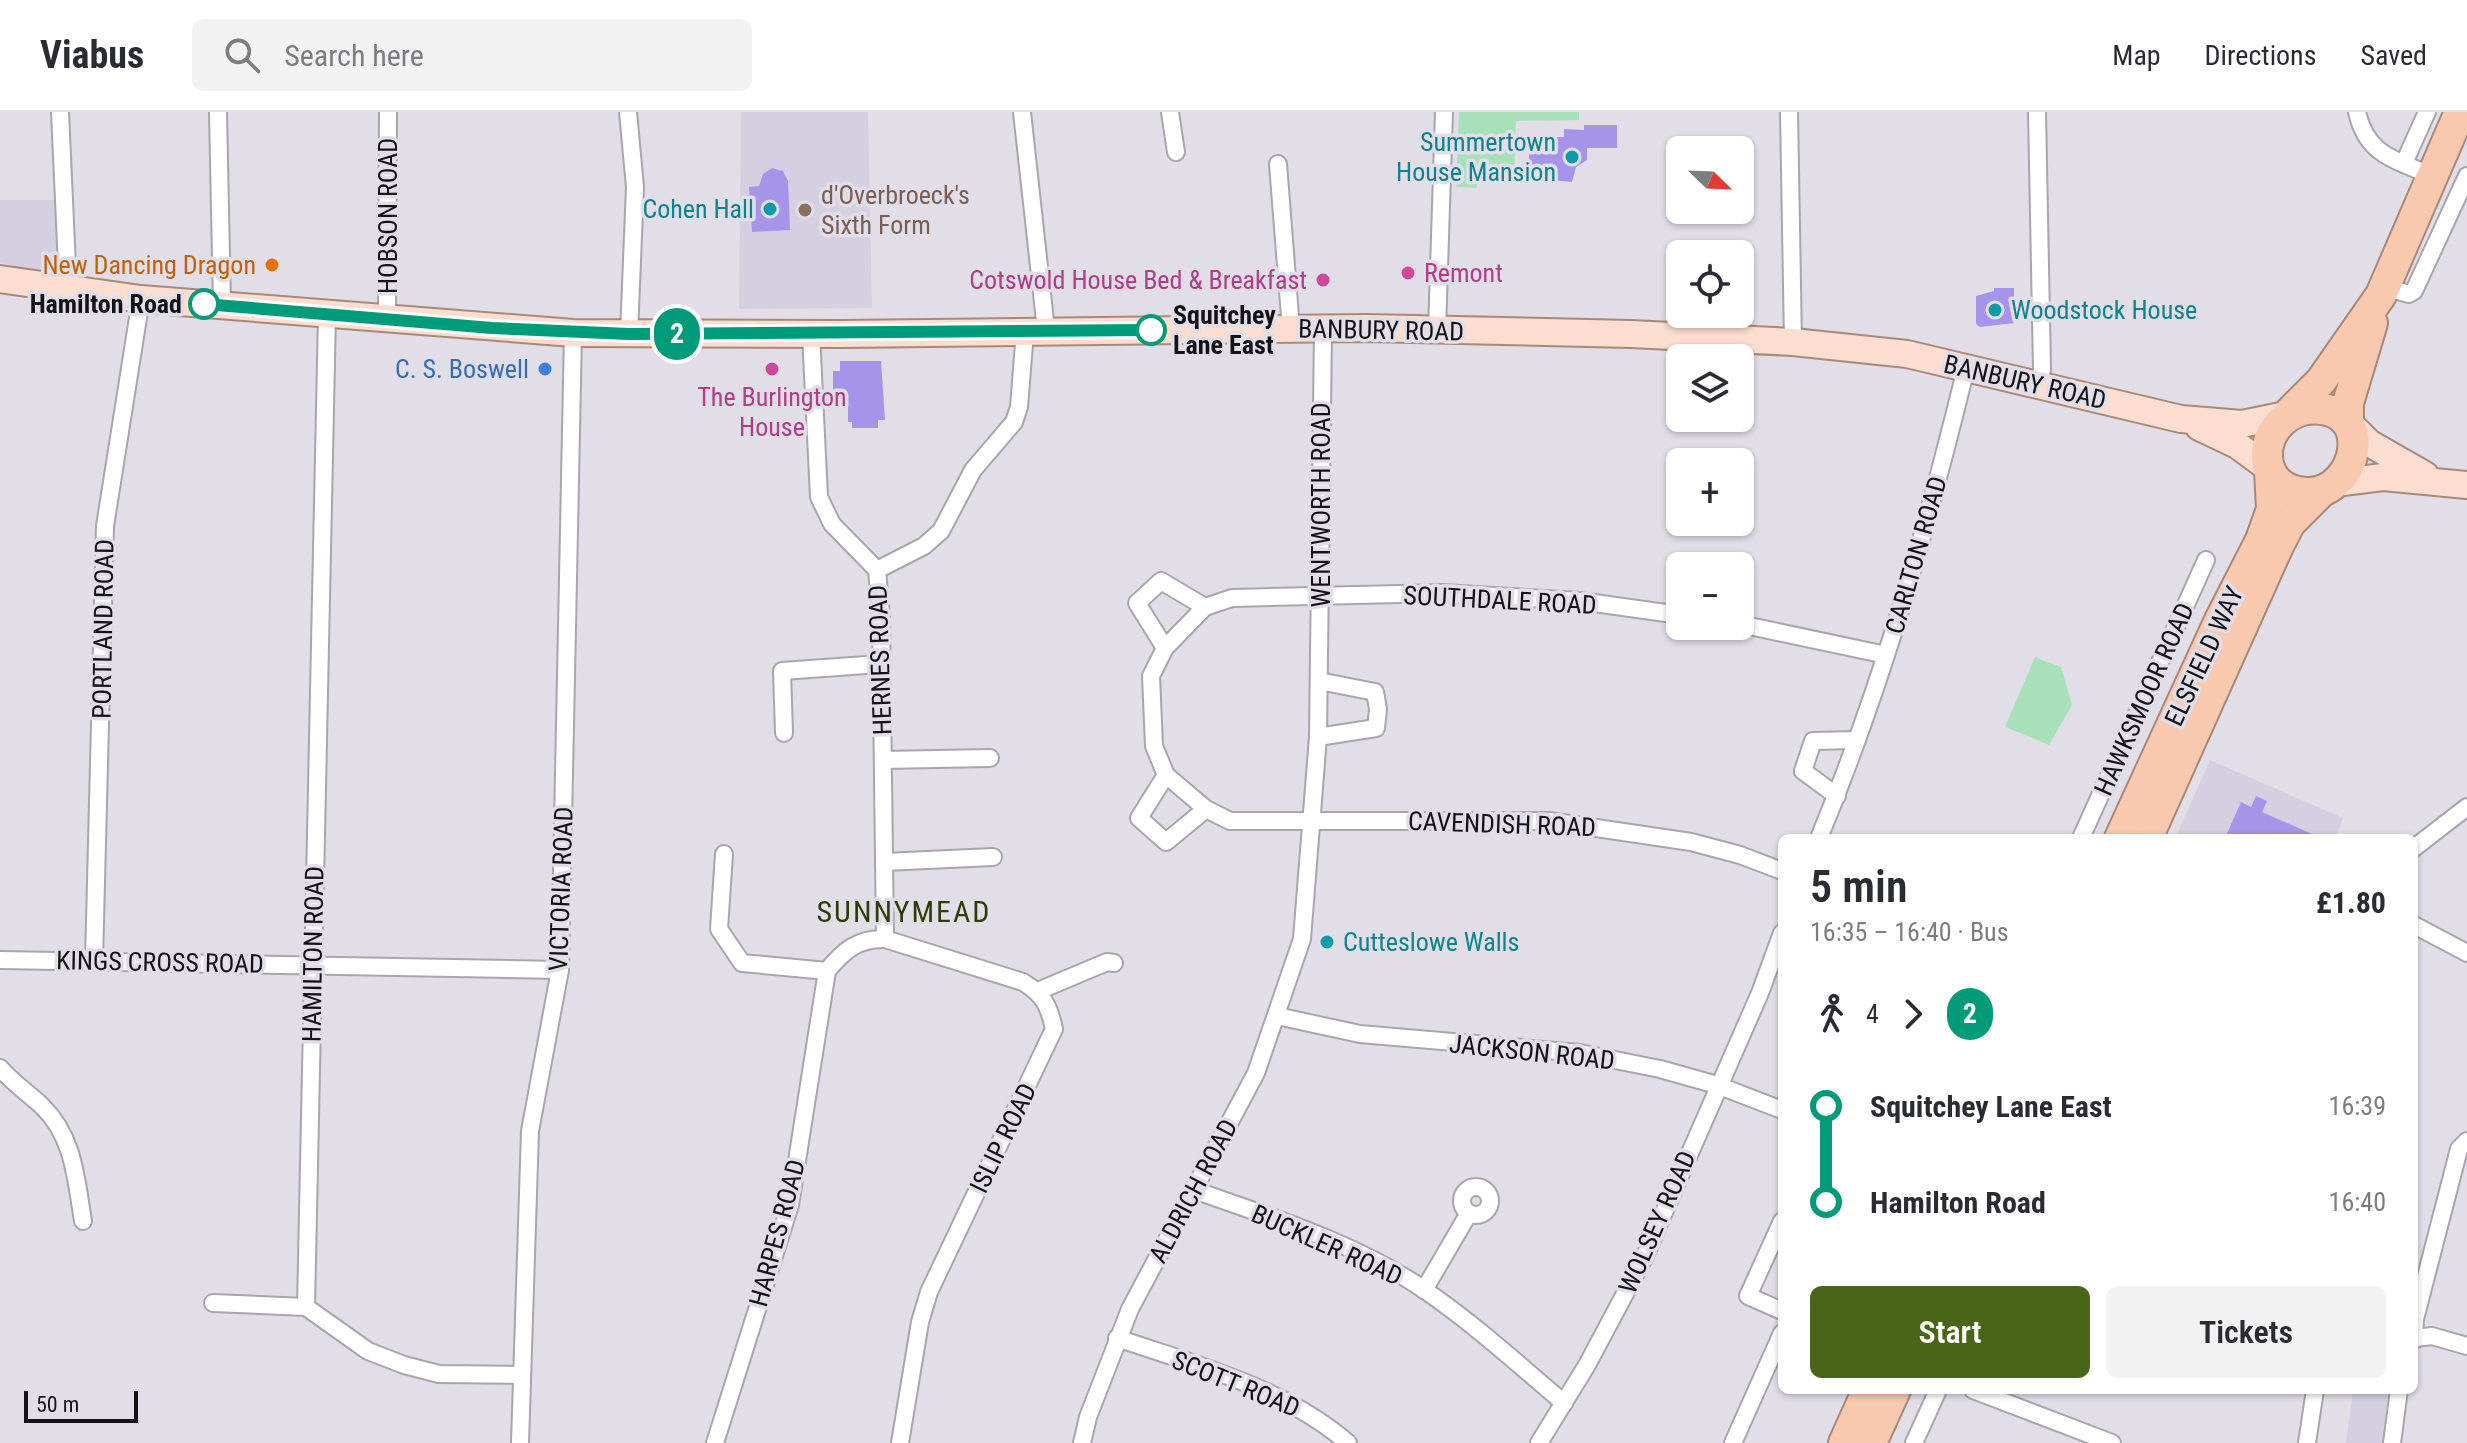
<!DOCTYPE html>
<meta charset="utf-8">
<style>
:root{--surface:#fff;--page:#f2f2f3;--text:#2b2b33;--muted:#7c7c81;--line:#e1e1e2;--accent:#496517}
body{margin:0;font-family:"Roboto Condensed",sans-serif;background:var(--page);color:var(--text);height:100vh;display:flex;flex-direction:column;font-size:30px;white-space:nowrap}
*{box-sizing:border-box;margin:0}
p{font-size:26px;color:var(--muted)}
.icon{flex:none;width:44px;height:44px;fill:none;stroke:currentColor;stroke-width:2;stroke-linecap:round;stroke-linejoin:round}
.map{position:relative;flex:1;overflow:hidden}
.details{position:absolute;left:1778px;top:722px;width:640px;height:560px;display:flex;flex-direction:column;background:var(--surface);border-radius:12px;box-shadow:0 2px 6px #0004}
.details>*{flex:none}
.badge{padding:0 16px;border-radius:26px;font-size:28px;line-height:52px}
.needle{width:52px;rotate:113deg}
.controls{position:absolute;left:1666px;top:24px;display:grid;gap:16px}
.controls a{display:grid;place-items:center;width:88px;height:88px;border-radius:12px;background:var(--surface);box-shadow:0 2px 6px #0004;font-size:40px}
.scale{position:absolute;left:24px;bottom:20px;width:114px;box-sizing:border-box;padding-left:8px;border:4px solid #131216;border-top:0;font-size:22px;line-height:28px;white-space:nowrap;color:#131216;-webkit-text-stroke:6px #e1dee8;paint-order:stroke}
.map>.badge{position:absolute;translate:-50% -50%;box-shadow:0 0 0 4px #fff}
.legs{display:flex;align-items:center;gap:12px;height:88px;padding:0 32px;font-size:26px}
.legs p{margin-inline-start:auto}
.headline{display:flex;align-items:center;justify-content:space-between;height:136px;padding:0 32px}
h1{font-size:44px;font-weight:600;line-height:60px}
.primary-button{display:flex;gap:16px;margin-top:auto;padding:16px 32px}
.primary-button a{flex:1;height:92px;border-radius:12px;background:var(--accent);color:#fff;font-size:32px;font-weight:600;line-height:92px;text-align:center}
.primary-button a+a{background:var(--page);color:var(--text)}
ul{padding:0 32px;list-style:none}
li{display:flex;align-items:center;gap:28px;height:96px;font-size:30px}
li i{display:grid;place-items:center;width:12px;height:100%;margin:0 10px;background:currentColor}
li i::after{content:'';width:20px;height:20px;margin:-10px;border:6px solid;border-radius:50%;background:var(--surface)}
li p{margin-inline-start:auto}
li:first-child i{background:linear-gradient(#0000 50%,currentColor 0)}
li:last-child i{background:linear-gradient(currentColor 50%,#0000 0)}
header{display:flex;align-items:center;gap:48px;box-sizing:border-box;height:112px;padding:0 40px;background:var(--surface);border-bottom:2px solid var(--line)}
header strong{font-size:38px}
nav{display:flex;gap:44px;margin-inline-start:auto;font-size:28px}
.search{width:560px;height:72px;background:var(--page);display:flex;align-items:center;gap:20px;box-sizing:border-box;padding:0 28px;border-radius:12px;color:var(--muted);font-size:30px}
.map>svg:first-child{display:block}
.built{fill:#d5d0e1}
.green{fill:#a8e1b9}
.building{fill:#a694ea}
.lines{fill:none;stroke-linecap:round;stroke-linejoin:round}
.street-casing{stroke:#a8a5af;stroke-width:20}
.primary-casing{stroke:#a88879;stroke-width:30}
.highway-casing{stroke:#a88879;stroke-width:34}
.street{stroke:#fff;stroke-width:16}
.primary{stroke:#fbdecf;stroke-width:26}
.highway{stroke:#f8c8af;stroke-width:30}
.line-1-casing{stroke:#fff;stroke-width:18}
.line-1{stroke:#009b79;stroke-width:12}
.culture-dot{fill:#0f9aa8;stroke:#e1dee8;stroke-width:3}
.education-dot{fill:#8d6e63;stroke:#e1dee8;stroke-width:3}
.food-dot{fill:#e8710a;stroke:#e1dee8;stroke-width:3}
.hotel-dot{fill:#d1479c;stroke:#e1dee8;stroke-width:3}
.stop-1-dot{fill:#fff;stroke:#009b79;stroke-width:4}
.shop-dot{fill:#3f7fe0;stroke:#e1dee8;stroke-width:3}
.labels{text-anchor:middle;stroke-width:7;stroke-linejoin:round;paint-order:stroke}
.culture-label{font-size:26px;fill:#0d838f;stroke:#e1dee8;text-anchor:end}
.education-label{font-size:26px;fill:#785e54;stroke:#e1dee8;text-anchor:start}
.street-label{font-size:26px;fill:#131216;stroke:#e1dee8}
.food-label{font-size:26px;fill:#c56008;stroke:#e1dee8;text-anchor:end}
.hotel-label{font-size:26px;fill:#b23c85;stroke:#e1dee8;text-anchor:start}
.stop-label{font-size:26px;font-weight:bold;fill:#131216;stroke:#e1dee8;text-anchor:end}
.shop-label{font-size:26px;fill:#366cbe;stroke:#e1dee8;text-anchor:end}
.quarter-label{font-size:30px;letter-spacing:2px;fill:#2c3e08;stroke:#e1dee8}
</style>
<header>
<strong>Viabus</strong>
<div class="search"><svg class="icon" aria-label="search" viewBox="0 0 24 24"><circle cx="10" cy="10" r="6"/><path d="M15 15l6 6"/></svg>Search here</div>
<nav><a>Map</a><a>Directions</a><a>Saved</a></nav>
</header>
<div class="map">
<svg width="2467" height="1331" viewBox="0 0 2467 1331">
<rect width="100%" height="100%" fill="#e1dee8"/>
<g class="built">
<path d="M 741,0 L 868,0 L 872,196 L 739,197 Z"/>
<path d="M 0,88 L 58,88 L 60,162 L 0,151 Z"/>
<path d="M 2210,648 L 2343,706 L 2335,726 L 2175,726 Z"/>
<path d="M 2353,1278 L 2392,1278 L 2385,1331 L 2346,1331 Z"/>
</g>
<g class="green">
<path d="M 1459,0 L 1579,0 L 1579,8 L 1516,9 L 1514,67 L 1478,66 L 1477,76 L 1456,75 Z"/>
<path d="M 2035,545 L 2061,555 L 2072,593 L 2049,633 L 2005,615 Z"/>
</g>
<g class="building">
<path d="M 1584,13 L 1617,13 L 1617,36 L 1587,36 L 1587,48 L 1576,55 L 1572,70 L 1529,66 L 1529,25 L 1564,25 L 1564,17 L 1584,18 Z"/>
<path d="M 772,56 L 783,59 L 788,69 L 790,118 L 752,120 L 749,75 L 759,74 L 763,62 Z"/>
<path d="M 1994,176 L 2014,176 L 2014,211 L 1980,215 L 1976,212 L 1976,184 L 1994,179 Z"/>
<path d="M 840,249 L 881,249 L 885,308 L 878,308 L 878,316 L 852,316 L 852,310 L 848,310 L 848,285 L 833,283 L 833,259 L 840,259 Z"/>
<path d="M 2256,684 L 2267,689 L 2262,700 L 2321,726 L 2225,726 L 2241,690 L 2251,695 Z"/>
</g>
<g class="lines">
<g class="street-casing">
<g id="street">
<path d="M 60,0 L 68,177"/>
<path d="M 218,0 L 222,193"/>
<path d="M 628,0 L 635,75 L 629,222"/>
<path d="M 1022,0 L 1046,218"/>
<path d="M 1170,0 L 1176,40"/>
<path d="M 1789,0 L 1793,230"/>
<path d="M 2037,0 L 2042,257 L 2039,274"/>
<path d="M 2357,0 C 2367,44 2395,47 2432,64"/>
<path d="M 2404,51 L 2427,0"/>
<path d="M 1278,52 L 1291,217"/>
<path d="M 2384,175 L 2409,182 L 2414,179 L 2467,64"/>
<path d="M 387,207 L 388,0"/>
<path d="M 1437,219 L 1444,0"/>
<path d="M 811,222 L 819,385 L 832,412 L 877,458 L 881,504 L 885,827 C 858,826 843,839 827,859"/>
<path d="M 877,458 L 924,434 L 941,419 L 973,358 L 1014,310 L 1019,295 L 1025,219"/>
<path d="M 1680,503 L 1580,489 L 1442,481 L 1232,486 L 1205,495 L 1165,536 L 1151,564 L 1154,634 L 1166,663 L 1206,697 L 1230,709 L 1549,709 L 1691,730 L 1740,743 L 1782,759"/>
<path d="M 1740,512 L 1886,543"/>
<path d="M 1165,536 L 1137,491 L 1161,469 L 1205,495"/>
<path d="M 784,621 L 782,559 L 880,552"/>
<path d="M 1318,625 L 1376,616 L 1378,597 L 1375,580 L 1319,569"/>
<path d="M 883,648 L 990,646"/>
<path d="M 1166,663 L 1139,706 L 1166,730 L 1206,697"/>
<path d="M 1837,684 L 1803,659 L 1813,629 L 1857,628"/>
<path d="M 1819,726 C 1882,574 1927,416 1966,256"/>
<path d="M 2081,726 L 2206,448"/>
<path d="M 2414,736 L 2467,695"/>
<path d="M 724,742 L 719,817 L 742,851 L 827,859"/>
<path d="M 884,750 L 993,745"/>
<path d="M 2414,813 L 2467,841"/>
<path d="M 885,827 L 1023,870 C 1044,883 1049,894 1054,917 L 929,1180 L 920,1210 L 900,1331"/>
<path d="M 0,848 L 560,858"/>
<path d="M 94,849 L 105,414 L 141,187"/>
<path d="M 1038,879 L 1107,850 L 1114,851"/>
<path d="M 1277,904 L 1360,922 L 1580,941 L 1660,957 L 1717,973 L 1782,998"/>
<path d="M 0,956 C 12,970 28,981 42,994 C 74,1025 76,1067 83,1109"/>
<circle cx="1476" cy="1089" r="14"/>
<path d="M 1194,1078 C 1273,1106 1356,1131 1426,1179 C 1474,1212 1519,1253 1564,1291"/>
<path d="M 1782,1109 L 1748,1184 L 1782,1199"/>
<path d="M 1424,1178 L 1469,1101"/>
<path d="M 213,1191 L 306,1195 L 368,1239 L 404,1253 L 439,1262 L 521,1263"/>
<path d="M 306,1195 L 327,202"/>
<path d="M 1117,1226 C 1196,1253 1283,1275 1348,1331"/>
<path d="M 2415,1226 L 2432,1224 L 2467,1234"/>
<path d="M 2414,1228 L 2415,1207 L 2459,1037 L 2467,1029"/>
<path d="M 1973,1278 L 2112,1331"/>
<path d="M 520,1331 L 530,1019 L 560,858 L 573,221"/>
<path d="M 715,1331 L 790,1093 L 827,859"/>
<path d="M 1082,1331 L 1088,1305 L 1130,1197 L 1256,961 L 1302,827 L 1318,625 L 1323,217"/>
<path d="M 1539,1331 L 1587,1253 L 1644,1146 L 1760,881 L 1782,821"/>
<path d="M 1733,1331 L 1782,1221"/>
<path d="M 1914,1331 L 1938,1278"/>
<path d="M 2307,1331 L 2315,1278"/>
<path d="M 2392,1331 L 2399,1278"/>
</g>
</g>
<g class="primary-casing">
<g id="primary">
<path d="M 0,167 L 141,187 L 573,221 L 842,222 L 1367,216 L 1631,222 L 1793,230 L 1907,242 L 2181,307 L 2242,312 L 2286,303"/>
<path d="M 2351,313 L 2369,331 L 2425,363"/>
<path d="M 2199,315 L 2237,333 L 2267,355"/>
<path d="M 2335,371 L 2383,365 L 2467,373"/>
</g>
</g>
<g class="highway-casing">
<g id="highway">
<path d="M 2306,297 C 2378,290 2359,380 2309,381 C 2254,382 2253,309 2306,297 Z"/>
<path d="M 2290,300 L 2321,269 L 2381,183 L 2460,0"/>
<path d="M 2348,309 L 2348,291 L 2372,211"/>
<path d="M 2120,726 L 2220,508 L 2261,428 L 2272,397 L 2270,359"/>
<path d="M 2147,726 L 2278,434 L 2290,411 L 2322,379"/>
<path d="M 1844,1331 L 1868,1278"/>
<path d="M 1871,1331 L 1895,1278"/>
</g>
</g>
<use href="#street" class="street"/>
<use href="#primary" class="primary"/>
<use href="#highway" class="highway"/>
</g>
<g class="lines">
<g class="line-1-casing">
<path id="line-1" d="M 204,192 L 492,216 L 629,222 L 1151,218"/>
</g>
<use href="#line-1" class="line-1"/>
</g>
<g class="culture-dot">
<circle cx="1572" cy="45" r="8"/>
<circle cx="770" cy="97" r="8"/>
<circle cx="1995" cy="198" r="8"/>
<circle cx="1327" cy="830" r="8"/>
</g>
<circle class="education-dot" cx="805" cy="98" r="8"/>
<circle class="food-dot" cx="272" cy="153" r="8"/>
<g class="hotel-dot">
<circle cx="1408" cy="161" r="8"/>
<circle cx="1323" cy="168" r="8"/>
<circle cx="772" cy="257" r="8"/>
</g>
<g class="stop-1-dot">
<circle cx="204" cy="192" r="14"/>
<circle cx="1151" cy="218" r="14"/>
</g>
<circle class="shop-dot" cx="545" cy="257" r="8"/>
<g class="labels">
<g class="culture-label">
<text x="1556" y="39">Summertown<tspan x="1556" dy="30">House Mansion</tspan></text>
<text x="754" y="106">Cohen Hall</text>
<text x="2011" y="207" text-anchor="start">Woodstock House</text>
<text x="1343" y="839" text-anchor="start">Cutteslowe Walls</text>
</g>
<g class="education-label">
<text x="821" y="92">d'Overbroeck's<tspan x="821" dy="30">Sixth Form</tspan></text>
</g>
<g class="street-label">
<text transform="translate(388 104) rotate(-90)" y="9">HOBSON ROAD</text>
<text transform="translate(1381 218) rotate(1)" y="9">BANBURY ROAD</text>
<text transform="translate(2025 270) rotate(13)" y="9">BANBURY ROAD</text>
<text transform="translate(1321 393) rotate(-90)" y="9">WENTWORTH ROAD</text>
<text transform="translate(1916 443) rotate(-74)" y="9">CARLTON ROAD</text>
<text transform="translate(1500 488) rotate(3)" y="9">SOUTHDALE ROAD</text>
<text transform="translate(103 517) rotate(-89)" y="9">PORTLAND ROAD</text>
<text transform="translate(2204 544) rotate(-65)" y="9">ELSFIELD WAY</text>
<text transform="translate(880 548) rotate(-92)" y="9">HERNES ROAD</text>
<text transform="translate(2144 587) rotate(-66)" y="9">HAWKSMOOR ROAD</text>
<text transform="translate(1502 712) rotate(2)" y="9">CAVENDISH ROAD</text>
<text transform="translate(561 777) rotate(-88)" y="9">VICTORIA ROAD</text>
<text transform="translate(313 842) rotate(-89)" y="9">HAMILTON ROAD</text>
<text transform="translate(160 850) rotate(1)" y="9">KINGS CROSS ROAD</text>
<text transform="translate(1532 940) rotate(6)" y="9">JACKSON ROAD</text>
<text transform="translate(1003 1026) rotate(-64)" y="9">ISLIP ROAD</text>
<text transform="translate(1193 1079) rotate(-62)" y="9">ALDRICH ROAD</text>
<text transform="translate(1657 1110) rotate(-66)" y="9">WOLSEY ROAD</text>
<text transform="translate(777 1121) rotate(-75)" y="9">HARPES ROAD</text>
<text transform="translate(1327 1133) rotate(24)" y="9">BUCKLER ROAD</text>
<text transform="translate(1236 1272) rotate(22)" y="9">SCOTT ROAD</text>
</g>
<g class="food-label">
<text x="256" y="162">New Dancing Dragon</text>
</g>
<g class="hotel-label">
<text x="1424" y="170">Remont</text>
<text x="1307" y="177" text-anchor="end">Cotswold House Bed &amp; Breakfast</text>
<text x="772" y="294" text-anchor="middle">The Burlington<tspan x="772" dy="30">House</tspan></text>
</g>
<g class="stop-label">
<text x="182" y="201">Hamilton Road</text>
<text x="1173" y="212" text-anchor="start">Squitchey<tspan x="1173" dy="30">Lane East</tspan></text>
</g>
<g class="shop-label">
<text x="529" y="266">C. S. Boswell</text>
</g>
<g class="quarter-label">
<text x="904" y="810">SUNNYMEAD</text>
</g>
</g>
</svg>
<div class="controls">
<a><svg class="needle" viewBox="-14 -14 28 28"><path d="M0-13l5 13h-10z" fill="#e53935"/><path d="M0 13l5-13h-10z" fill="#7c7c81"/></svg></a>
<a><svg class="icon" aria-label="locate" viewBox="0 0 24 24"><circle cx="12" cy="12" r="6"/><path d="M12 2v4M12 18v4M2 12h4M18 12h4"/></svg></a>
<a><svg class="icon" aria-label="layers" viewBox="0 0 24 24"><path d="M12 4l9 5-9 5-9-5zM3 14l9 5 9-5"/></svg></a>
<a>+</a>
<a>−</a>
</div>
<div class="scale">50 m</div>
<b class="badge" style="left:677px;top:222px;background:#009b79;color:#fff">2</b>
<section class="details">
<div class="headline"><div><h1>5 min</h1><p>16:35 – 16:40 · Bus</p></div><b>£1.80</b></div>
<div class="legs"><svg class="icon" aria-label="walk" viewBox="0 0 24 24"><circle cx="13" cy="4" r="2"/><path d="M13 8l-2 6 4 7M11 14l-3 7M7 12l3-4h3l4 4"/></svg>4<svg class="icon" aria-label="forward" viewBox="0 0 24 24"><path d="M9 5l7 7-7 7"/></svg><b class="badge" style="background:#009b79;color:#fff">2</b></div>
<ul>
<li><i style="color:#009b79"></i><b>Squitchey Lane East</b><p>16:39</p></li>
<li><i style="color:#009b79"></i><b>Hamilton Road</b><p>16:40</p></li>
</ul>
<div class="primary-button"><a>Start</a><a>Tickets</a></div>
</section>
</div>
